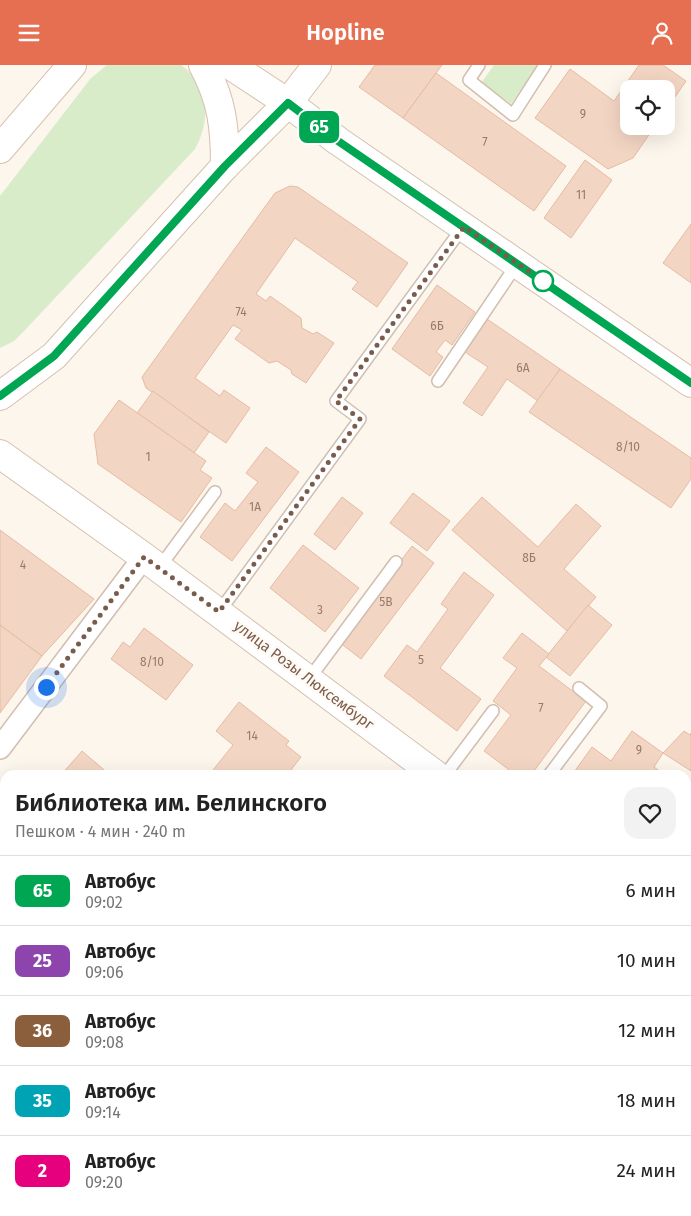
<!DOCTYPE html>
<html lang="ru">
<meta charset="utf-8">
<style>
:root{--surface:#fff;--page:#f2f2f2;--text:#222;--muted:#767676;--line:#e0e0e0;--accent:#e76f51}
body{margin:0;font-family:"Fira Sans",sans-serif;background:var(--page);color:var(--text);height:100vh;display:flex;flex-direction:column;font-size:19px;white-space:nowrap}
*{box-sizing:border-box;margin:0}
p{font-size:16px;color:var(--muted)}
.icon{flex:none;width:28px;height:28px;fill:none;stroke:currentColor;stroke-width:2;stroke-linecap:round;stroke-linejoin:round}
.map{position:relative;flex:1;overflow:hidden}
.panel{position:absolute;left:0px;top:705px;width:691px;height:446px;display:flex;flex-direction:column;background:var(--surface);border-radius:15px 15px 0 0;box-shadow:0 5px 20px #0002}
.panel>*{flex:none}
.badge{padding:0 10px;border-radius:8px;font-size:18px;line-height:32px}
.controls{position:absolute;left:620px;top:15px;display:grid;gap:10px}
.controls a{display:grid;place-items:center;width:55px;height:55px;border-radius:10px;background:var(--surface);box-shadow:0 5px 20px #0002;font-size:25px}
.you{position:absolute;width:25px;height:25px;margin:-12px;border:4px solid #fff;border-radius:50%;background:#1a73e8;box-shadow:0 0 0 8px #1a73e833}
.map>.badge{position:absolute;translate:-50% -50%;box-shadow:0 0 0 2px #fff}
.round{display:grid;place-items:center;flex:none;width:52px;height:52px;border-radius:15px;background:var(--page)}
.summary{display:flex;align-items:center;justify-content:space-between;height:85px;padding:0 15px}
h1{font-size:24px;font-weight:600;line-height:38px}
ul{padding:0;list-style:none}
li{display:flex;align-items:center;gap:15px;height:70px;padding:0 15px;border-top:1px solid var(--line)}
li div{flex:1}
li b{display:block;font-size:19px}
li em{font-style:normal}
li .badge{min-width:55px;font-weight:700;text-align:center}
header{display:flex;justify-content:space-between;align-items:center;height:65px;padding:0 15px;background:var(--accent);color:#fff;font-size:22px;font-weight:600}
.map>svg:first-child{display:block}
.green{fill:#d8ecc9}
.building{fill:#f3d5c3;stroke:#e6bba3}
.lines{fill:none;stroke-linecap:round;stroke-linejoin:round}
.lane-casing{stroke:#d1beb0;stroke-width:14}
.street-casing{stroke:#d1beb0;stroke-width:24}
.secondary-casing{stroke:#d6c0b0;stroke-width:30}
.lane{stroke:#fff;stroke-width:11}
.street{stroke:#fff;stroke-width:21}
.secondary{stroke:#fff;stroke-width:28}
.line-casing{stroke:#fff;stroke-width:11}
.line{stroke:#00a651;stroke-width:8}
.walk{stroke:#7a5c4d;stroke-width:5;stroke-dasharray:0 9}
.stop-dot{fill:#fff;stroke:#00a651;stroke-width:2.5}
.labels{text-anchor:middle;stroke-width:5;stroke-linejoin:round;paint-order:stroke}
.number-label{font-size:12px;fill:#987a6a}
.street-label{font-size:15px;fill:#7a5c4d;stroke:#fffaf3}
</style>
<header><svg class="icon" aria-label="menu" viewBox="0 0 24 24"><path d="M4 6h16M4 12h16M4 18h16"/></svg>Hopline<svg class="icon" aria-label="person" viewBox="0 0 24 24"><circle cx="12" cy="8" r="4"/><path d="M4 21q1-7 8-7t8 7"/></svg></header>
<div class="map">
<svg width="691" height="1151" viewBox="0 0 691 1151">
<rect width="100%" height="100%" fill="#fdf6ec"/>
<g class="green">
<path d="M 107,0 L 181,0 C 210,21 211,55 195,84 L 25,265 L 14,276 L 0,283 L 0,131 L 91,13 Z"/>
<path d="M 494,0 L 538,0 L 511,39 L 481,18 Z"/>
</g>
<g class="building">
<path d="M 375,0 L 442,0 L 403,53 L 359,22 Z"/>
<path d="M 639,0 L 663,0 L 686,16 L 666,45 L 666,24 L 629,24 L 629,61 L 655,61 L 633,93 L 608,104 L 535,53 L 570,4 L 614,36 Z"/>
<path d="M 436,8 L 566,101 L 534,146 L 403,53 Z"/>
<path d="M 585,95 L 612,115 L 571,173 L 544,153 Z"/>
<path d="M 290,121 L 298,122 L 408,198 L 377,242 L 352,224 L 358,217 L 295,173 L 256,229 L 266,236 L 270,231 L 301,253 L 302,263 L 313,269 L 317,267 L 334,278 L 306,318 L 292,309 L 291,305 L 277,296 L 269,298 L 235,274 L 242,265 L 233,260 L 195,313 L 220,331 L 224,325 L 250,343 L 226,378 L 146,323 L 142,312 L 275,128 Z"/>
<path d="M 691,159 L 691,218 L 663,198 Z"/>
<path d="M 437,220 L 475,247 L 452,280 L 445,275 L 436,287 L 443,292 L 430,311 L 392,284 Z"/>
<path d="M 487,254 L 560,304 L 538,336 L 507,314 L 482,351 L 463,338 L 488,302 L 465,287 Z"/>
<path d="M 560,304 L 691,393 L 691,414 L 671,443 L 529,347 Z"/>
<path d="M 153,326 L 209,367 L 194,388 L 137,348 Z"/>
<path d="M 119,335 L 206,396 L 200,405 L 212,413 L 181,457 L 98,399 L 94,369 Z"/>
<path d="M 266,382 L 299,407 L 232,496 L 200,472 L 225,438 L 235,446 L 258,417 L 246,408 Z"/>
<path d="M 413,428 L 450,456 L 427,486 L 390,458 Z"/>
<path d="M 342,432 L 363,448 L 335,485 L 314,469 Z"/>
<path d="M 482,432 L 538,482 L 576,439 L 601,461 L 564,504 L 596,532 L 567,566 L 452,465 Z"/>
<path d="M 0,465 L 94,534 L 42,591 L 0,560 Z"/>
<path d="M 303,480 L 359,523 L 325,567 L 270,523 Z"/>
<path d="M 412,481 L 434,498 L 361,594 L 339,577 Z"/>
<path d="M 464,507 L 494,530 L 440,603 L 481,634 L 457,666 L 384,611 L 407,580 L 417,587 L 448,544 L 441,539 Z"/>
<path d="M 588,540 L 612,560 L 570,611 L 546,592 Z"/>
<path d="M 0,560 L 42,591 L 0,648 Z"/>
<path d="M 144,563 L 193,600 L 166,635 L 111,594 L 123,577 L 130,582 Z"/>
<path d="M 522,568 L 549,589 L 539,601 L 586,636 L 531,710 L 516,710 L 484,686 L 511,650 L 493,636 L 517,603 L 503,593 Z"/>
<path d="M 239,637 L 289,676 L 286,680 L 301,692 L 287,710 L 209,710 L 233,680 L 216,666 Z"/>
<path d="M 632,666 L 663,688 L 654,702 L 662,708 L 661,710 L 572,710 L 592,682 L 611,696 Z"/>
<path d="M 684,666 L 690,670 L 691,668 L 691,706 L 663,688 Z"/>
<path d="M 82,686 L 110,710 L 61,710 Z"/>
<path d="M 686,734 L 691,737 L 691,774 L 686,781 Z"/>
<path d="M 5,894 L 5,951 L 0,957 L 0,901 Z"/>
<path d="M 686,988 L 691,991 L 691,1134 L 686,1131 Z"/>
<path d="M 164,1146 L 252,1146 L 249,1151 L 170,1151 Z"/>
<path d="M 358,1146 L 384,1146 L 391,1151 L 355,1151 Z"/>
</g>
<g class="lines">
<g class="lane-casing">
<g id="lane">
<path d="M 479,0 L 469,15 L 513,50 L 545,0"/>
<path d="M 438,316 L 517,199"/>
<path d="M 159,503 L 215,427"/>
<path d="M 219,547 L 360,354 L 336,336 L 463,162"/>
<path d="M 309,614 L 396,497"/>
<path d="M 445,710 L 493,646"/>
<path d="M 549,710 L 601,641 L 579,623"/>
<path d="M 0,1103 L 5,1095"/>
</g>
</g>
<g class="street-casing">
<g id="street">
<path d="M 0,683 L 144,492"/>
<path d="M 686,877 L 691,870"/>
<path d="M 0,1061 L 5,1065"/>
<path d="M 113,1146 L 119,1151"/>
<path d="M 489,1151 L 493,1146"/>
</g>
</g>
<g class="secondary-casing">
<g id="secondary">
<path d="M 203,0 C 222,35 225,62 225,101"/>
<path d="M 230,0 L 288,38 L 338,76 L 691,318"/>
<path d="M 0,84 L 72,0"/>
<path d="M 0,331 L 54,291 L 225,101 L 288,38 L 317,0"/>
<path d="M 0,389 L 144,492 L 436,710"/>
<path d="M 686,899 L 691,902"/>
</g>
</g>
<use href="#lane" class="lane"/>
<use href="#street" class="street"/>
<use href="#secondary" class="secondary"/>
</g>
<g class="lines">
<g class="line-casing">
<path id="line" d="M 0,331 L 54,291 L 225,101 L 288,38 L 338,76 L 691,318"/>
</g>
<use href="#line" class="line"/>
<path class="walk" d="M 46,622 L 144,492 L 219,547 L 360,354 L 336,336 L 464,162 L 543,216"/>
</g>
<circle class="stop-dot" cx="543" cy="216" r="10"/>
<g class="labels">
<g class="number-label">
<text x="583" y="53">9</text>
<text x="485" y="81">7</text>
<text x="581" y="134">11</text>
<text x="241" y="251">74</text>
<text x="437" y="265">6Б</text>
<text x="523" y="307">6А</text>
<text x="628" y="386">8/10</text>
<text x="148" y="396">1</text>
<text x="255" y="446">1А</text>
<text x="529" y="497">8Б</text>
<text x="23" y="504">4</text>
<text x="386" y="541">5В</text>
<text x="320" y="549">3</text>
<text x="421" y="599">5</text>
<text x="152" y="601">8/10</text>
<text x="541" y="647">7</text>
<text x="252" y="675">14</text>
<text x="639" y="689">9</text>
</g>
<g class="street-label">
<text transform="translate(304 610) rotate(37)" y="5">улица Розы Люксембург</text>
</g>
</g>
</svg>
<div class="controls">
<a><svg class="icon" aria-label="locate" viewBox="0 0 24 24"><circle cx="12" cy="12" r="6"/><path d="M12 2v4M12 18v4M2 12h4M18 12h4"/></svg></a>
</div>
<div class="you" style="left:46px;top:622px"></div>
<b class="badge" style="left:319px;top:62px;background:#00a651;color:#fff">65</b>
<section class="panel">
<div class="summary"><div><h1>Библиотека им. Белинского</h1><p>Пешком · 4 мин · 240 m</p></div><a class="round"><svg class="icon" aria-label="heart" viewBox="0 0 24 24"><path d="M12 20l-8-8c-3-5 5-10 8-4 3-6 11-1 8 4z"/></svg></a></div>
<ul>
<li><span class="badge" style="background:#00a651;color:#fff">65</span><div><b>Автобус</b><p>09:02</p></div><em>6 мин</em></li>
<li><span class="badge" style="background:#8e44ad;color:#fff">25</span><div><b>Автобус</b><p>09:06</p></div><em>10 мин</em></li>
<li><span class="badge" style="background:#8b5e3c;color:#fff">36</span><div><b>Автобус</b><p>09:08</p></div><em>12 мин</em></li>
<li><span class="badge" style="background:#00a3b4;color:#fff">35</span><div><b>Автобус</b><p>09:14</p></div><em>18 мин</em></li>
<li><span class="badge" style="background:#e6007e;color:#fff">2</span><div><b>Автобус</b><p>09:20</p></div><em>24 мин</em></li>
</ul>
</section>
</div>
